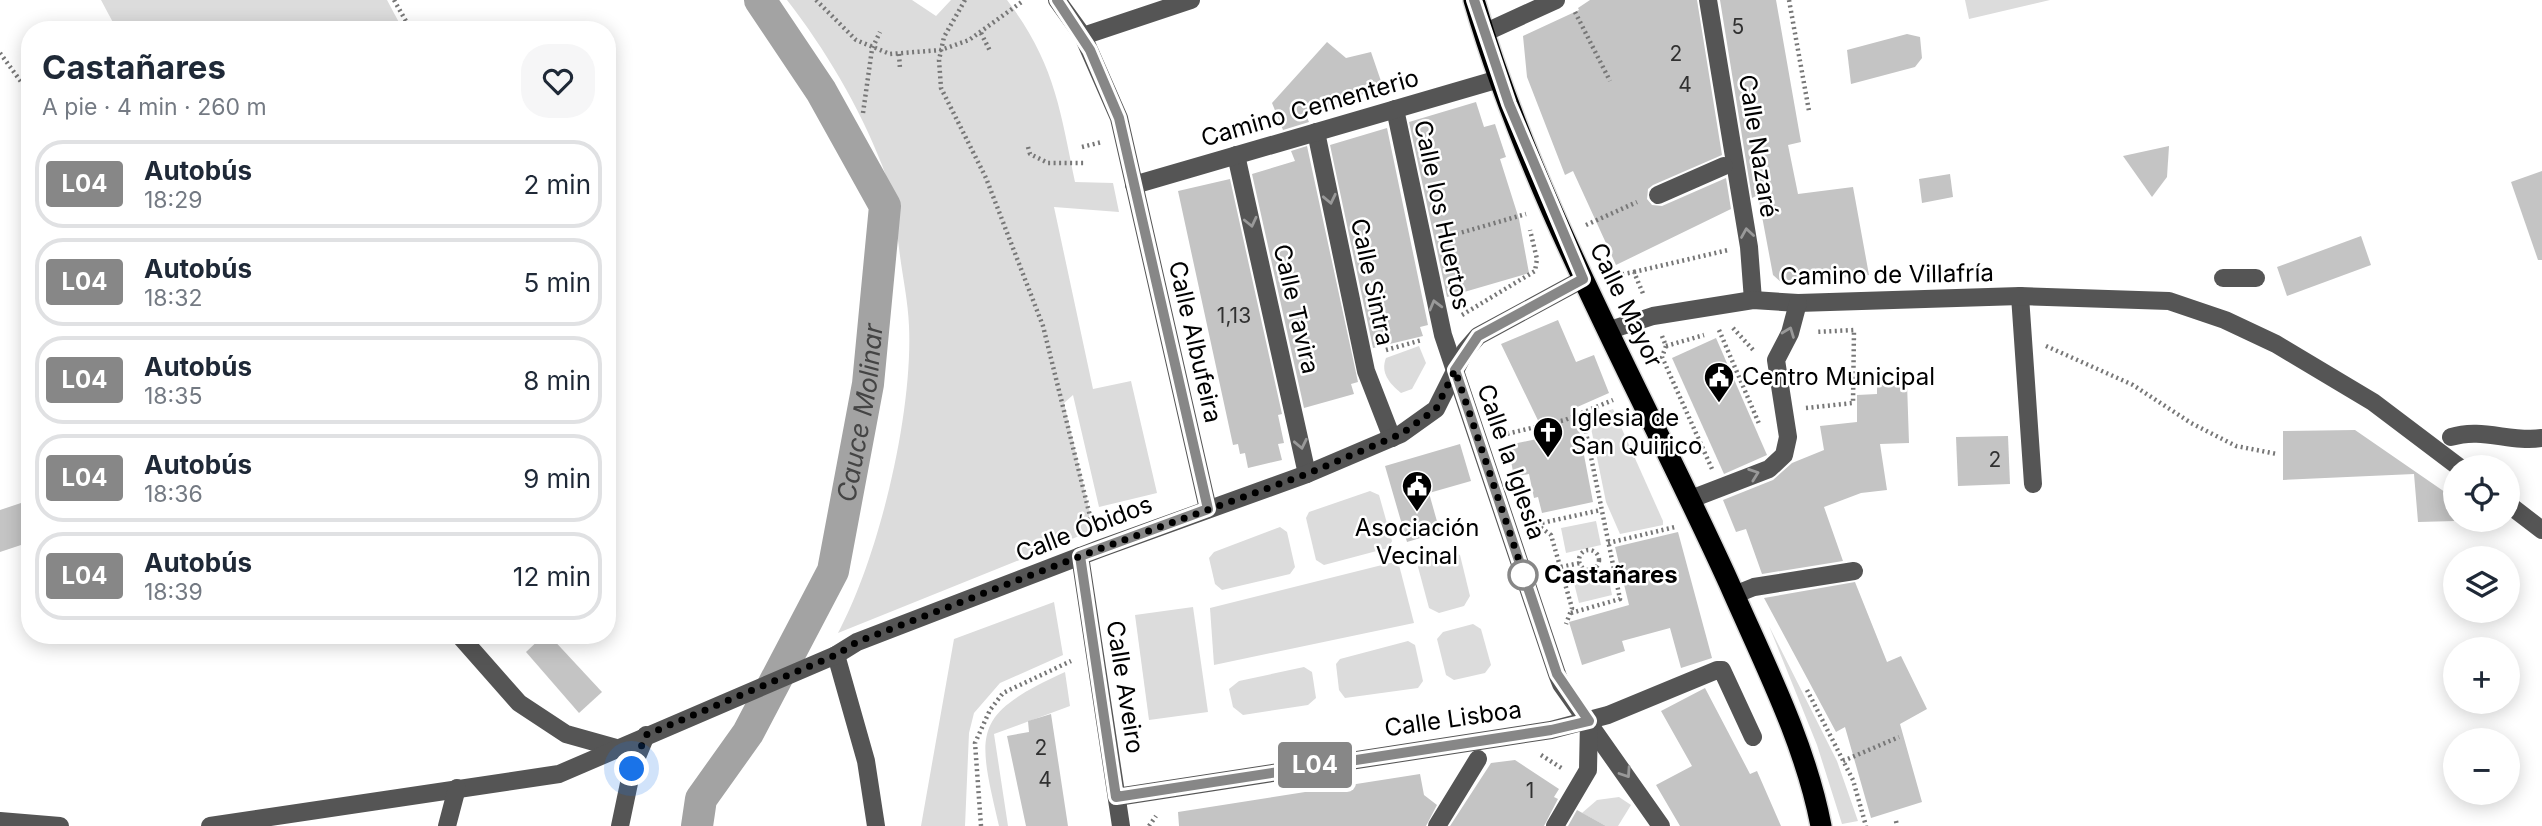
<!DOCTYPE html>
<html lang="es">
<meta charset="utf-8">
<style>
:root{--surface:#fff;--page:#f6f6f7;--text:#1f2937;--muted:#747a83;--line:#e0e1e3}
body{margin:0;font-family:Inter,sans-serif;background:var(--page);color:var(--text);height:100vh;display:flex;flex-direction:column;font-size:26px;white-space:nowrap}
*{box-sizing:border-box;margin:0}
p{font-size:23px;color:var(--muted)}
.icon{flex:none;width:38px;height:38px;fill:none;stroke:currentColor;stroke-width:2;stroke-linecap:round;stroke-linejoin:round}
.map{position:relative;flex:1;overflow:hidden}
.details{position:absolute;left:21px;top:21px;width:595px;height:623px;display:flex;flex-direction:column;background:var(--surface);border-radius:28px;box-shadow:0 4px 18px #0003}
.details>*{flex:none}
.badge{padding:0 14px;border-radius:5px;font-size:24px;line-height:46px}
.tools{position:absolute;left:2443px;top:455px;display:grid;gap:14px}
.tools a{display:grid;place-items:center;width:77px;height:77px;border-radius:50%;background:var(--surface);box-shadow:0 4px 18px #0003;font-size:35px}
.you{position:absolute;width:35px;height:35px;margin:-18px;border:5px solid #fff;border-radius:50%;background:#1a73e8;box-shadow:0 0 0 10px #1a73e833}
.map>.badge{position:absolute;translate:-50% -50%;box-shadow:0 0 0 4px #fff}
.round{display:grid;place-items:center;flex:none;width:74px;height:74px;border-radius:28px;background:var(--page)}
.head{display:flex;align-items:center;justify-content:space-between;height:119px;padding:0 21px}
h1{font-size:33px;font-weight:700;line-height:52px}
ul{padding:0;list-style:none}
li{display:flex;align-items:center;gap:21px;height:88px;margin:0 14px 10px;padding:0 7px;border:4px solid var(--line);border-radius:28px}
li div{flex:1}
li b{display:block;font-size:26px}
li em{font-style:normal}
li .badge{min-width:77px;font-weight:700;text-align:center}
.map>svg:first-child{display:block}
.green{fill:#dcdcdc}
.lines{fill:none;stroke-linecap:round;stroke-linejoin:round}
.canal{stroke:#a3a3a3;stroke-width:32}
.building{fill:#c4c4c4}
.highway-casing{stroke:#dbdbdb;stroke-width:24}
.path{stroke:#777;stroke-width:4.5;stroke-dasharray:2 3.5;stroke-linecap:butt}
.minor{stroke:#555;stroke-width:18}
.highway{stroke:#000;stroke-width:21}
.oneway{stroke:#999}
.line-casing{stroke:#fff;stroke-width:16}
.line{stroke:#878787;stroke-width:10}
.walk{stroke:#000;stroke-width:7;stroke-dasharray:0 12.6}
.stop-dot{fill:#fff;stroke:#878787;stroke-width:3.5}
.labels{text-anchor:middle;stroke-width:5;stroke-linejoin:round;paint-order:stroke}
.number-label{font-size:21px;fill:#313131}
.street-label{font-size:24px;fill:#000;stroke:#fff}
.poi-label{font-size:24px;fill:#000;stroke:#fff;text-anchor:start}
.stop-label{font-size:24px;font-weight:bold;fill:#000;stroke:#fff;text-anchor:start}
.water-label{font-size:26px;font-style:italic;fill:#444;stroke:#fff}
</style>
<div class="map">
<svg width="2542" height="826" viewBox="0 0 2542 826">
<rect width="100%" height="100%" fill="#fff"/>
<g class="green">
<path d="M 101,0 L 387,0 L 403,30 L 117,30 Z"/>
<path d="M 787,0 L 912,0 L 936,16 L 951,0 L 1007,0 C 1054,62 1060,108 1075,182 L 1113,183 L 1119,212 L 1054,207 L 1093,389 L 1131,381 L 1157,493 L 1099,507 L 1073,395 L 1064,403 L 1094,530 L 838,633 C 879,556 913,414 909,326 C 908,300 902,274 899,248 C 895,220 892,190 882,165 C 859,106 825,49 787,0 Z"/>
<path d="M 1965,0 L 2050,0 L 1969,19 Z"/>
<path d="M 1419,346 L 1426,363 L 1412,389 L 1401,393 C 1390,384 1380,373 1386,358 Z"/>
<path d="M 1613,409 L 1663,521 L 1663,525 L 1620,534 L 1606,502 L 1590,423 L 1593,416 Z"/>
<path d="M 1370,491 L 1379,495 L 1392,541 L 1388,548 L 1324,565 L 1316,560 L 1306,518 L 1309,512 Z"/>
<path d="M 1596,521 L 1601,545 L 1566,553 L 1561,528 Z"/>
<path d="M 1280,527 L 1287,532 L 1295,567 L 1290,574 L 1222,590 L 1215,584 L 1209,558 L 1214,552 Z"/>
<path d="M 1449,551 L 1460,555 L 1470,596 L 1464,606 L 1439,613 L 1429,608 L 1418,567 L 1423,558 Z"/>
<path d="M 1398,561 L 1414,623 L 1214,665 L 1210,608 Z"/>
<path d="M 1607,570 L 1612,595 L 1579,603 L 1573,579 Z"/>
<path d="M 1054,602 L 1063,655 L 1000,683 L 974,713 L 969,733 L 965,826 L 921,826 L 954,639 Z"/>
<path d="M 1193,607 L 1208,712 L 1149,720 L 1135,615 Z"/>
<path d="M 1473,624 L 1481,629 L 1491,665 L 1485,673 L 1454,680 L 1446,675 L 1437,639 L 1443,632 Z"/>
<path d="M 1769,626 L 1837,761 L 1858,821 L 1842,824 L 1817,745 Z"/>
<path d="M 1408,641 L 1415,645 L 1423,681 L 1418,688 L 1345,698 L 1339,690 L 1336,664 L 1340,659 Z"/>
<path d="M 1304,667 L 1312,672 L 1316,698 L 1308,705 L 1243,715 L 1233,707 L 1229,689 L 1239,681 Z"/>
<path d="M 1065,672 L 1070,706 L 994,734 L 1008,826 L 999,826 C 977,731 971,715 1065,672 Z"/>
<path d="M 1619,797 L 1631,805 L 1618,826 L 1606,826 L 1582,813 L 1597,800 Z"/>
</g>
<g class="lines">
<path class="canal" id="s1" d="M 697,826 L 701,799 L 748,733 L 833,571 L 868,384 L 885,206 L 821,91 L 760,0"/>
</g>
<g class="building">
<path d="M 1590,0 L 1697,0 L 1722,155 L 1653,185 L 1648,189 L 1647,199 L 1652,205 L 1662,206 L 1726,178 L 1731,209 L 1616,265 L 1573,171 L 1565,175 L 1527,77 L 1523,36 L 1579,10 L 1578,8 Z"/>
<path d="M 1720,0 L 1776,0 L 1801,142 L 1788,145 L 1798,194 L 1853,187 L 1869,275 L 1783,284 L 1773,275 L 1758,195 L 1752,198 Z"/>
<path d="M 1907,34 L 1920,37 L 1922,58 L 1915,67 L 1851,84 L 1847,50 Z"/>
<path d="M 1327,42 L 1346,58 L 1371,52 L 1383,87 L 1306,115 L 1309,122 L 1283,130 L 1272,103 Z"/>
<path d="M 1476,102 L 1484,127 L 1495,124 L 1506,157 L 1500,159 L 1519,219 L 1529,273 L 1447,297 L 1409,122 Z"/>
<path d="M 1387,128 L 1428,325 L 1420,327 L 1423,336 L 1373,348 L 1330,145 Z"/>
<path d="M 1307,146 L 1358,382 L 1351,384 L 1354,394 L 1304,408 L 1252,174 L 1295,161 L 1291,151 Z"/>
<path d="M 2169,146 L 2167,177 L 2152,197 L 2123,156 Z"/>
<path d="M 2542,171 L 2542,260 L 2538,260 L 2511,182 Z"/>
<path d="M 1950,174 L 1953,197 L 1922,203 L 1919,179 Z"/>
<path d="M 1230,179 L 1282,414 L 1278,415 L 1284,443 L 1278,444 L 1282,460 L 1248,468 L 1245,453 L 1240,454 L 1238,444 L 1233,445 L 1178,191 Z"/>
<path d="M 2361,236 L 2371,265 L 2287,296 L 2277,267 Z"/>
<path d="M 1558,320 L 1576,362 L 1594,355 L 1609,393 L 1575,408 L 1593,502 L 1542,513 L 1538,497 L 1534,498 L 1529,474 L 1514,477 L 1508,445 L 1546,437 L 1501,344 Z"/>
<path d="M 1716,338 L 1767,455 L 1724,474 L 1672,358 Z"/>
<path d="M 1907,383 L 1909,443 L 1880,444 L 1887,490 L 1861,493 L 1824,507 L 1843,561 L 1762,574 L 1746,529 L 1736,532 L 1723,500 L 1773,480 L 1792,463 L 1824,450 L 1820,426 L 1857,422 L 1857,395 L 1877,394 L 1877,384 Z"/>
<path d="M 2355,430 L 2455,499 L 2455,521 L 2418,522 L 2414,474 L 2283,480 L 2283,431 Z"/>
<path d="M 2008,436 L 2010,484 L 1958,486 L 1956,437 Z"/>
<path d="M 1460,444 L 1471,481 L 1429,493 L 1440,532 L 1407,542 L 1385,466 Z"/>
<path d="M 30,500 L 30,542 L 0,552 L 0,510 Z"/>
<path d="M 1678,532 L 1712,658 L 1681,668 L 1670,628 L 1622,641 L 1625,651 L 1582,665 L 1569,622 L 1629,605 L 1615,547 Z"/>
<path d="M 1855,582 L 1887,662 L 1901,656 L 1927,709 L 1900,724 L 1922,802 L 1871,818 L 1845,727 L 1836,732 L 1764,598 Z"/>
<path d="M 544,635 L 549,635 L 602,692 L 579,713 L 526,652 Z"/>
<path d="M 1705,688 L 1750,774 L 1757,771 L 1781,826 L 1680,826 L 1656,785 L 1692,766 L 1661,711 Z"/>
<path d="M 1051,714 L 1068,826 L 1026,826 L 1007,736 L 1029,732 L 1028,721 Z"/>
<path d="M 1515,760 L 1559,789 L 1554,797 L 1558,799 L 1544,826 L 1450,826 L 1491,763 Z"/>
<path d="M 1420,774 L 1424,795 L 1437,805 L 1426,826 L 1179,826 L 1178,812 Z"/>
<path d="M 1577,810 L 1606,826 L 1568,826 Z"/>
</g>
<g class="lines">
<g class="highway-casing">
<path id="highway" d="M 1474,0 C 1533,204 1642,391 1729,583 C 1763,661 1805,742 1821,826"/>
</g>
<g class="path">
<path d="M 394,0 L 411,30"/>
<path d="M 816,0 L 856,40 L 890,54 L 941,50 L 969,40 L 1023,1"/>
<path d="M 965,0 L 944,37 L 939,60 L 941,88 L 986,178 L 1043,326 L 1093,528"/>
<path d="M 1789,0 L 1809,111"/>
<path d="M 1575,12 L 1610,81"/>
<path d="M 981,33 L 990,51"/>
<path d="M 0,53 L 30,94"/>
<path d="M 899,54 L 900,69"/>
<path d="M 863,113 L 872,49 L 880,32"/>
<path d="M 1028,147 L 1030,154 L 1048,163 L 1086,163"/>
<path d="M 1082,147 L 1102,142"/>
<path d="M 1586,225 L 1637,202"/>
<path d="M 1446,237 L 1526,214"/>
<path d="M 1608,268 L 1618,275 L 1634,272 L 1644,296"/>
<path d="M 1634,272 L 1728,250"/>
<path d="M 1462,315 L 1535,271 L 1537,259 L 1530,230"/>
<path d="M 1733,328 L 1755,352"/>
<path d="M 1719,330 L 1760,426"/>
<path d="M 1662,336 L 1666,346 L 1662,357 L 1712,469"/>
<path d="M 1666,346 L 1704,335"/>
<path d="M 2046,346 L 2133,385 L 2191,423 L 2236,446 L 2277,454"/>
<path d="M 1386,350 L 1422,340"/>
<path d="M 1806,408 L 1853,403 L 1854,330 L 1815,332"/>
<path d="M 1502,435 L 1565,420 L 1613,400"/>
<path d="M 1532,521 L 1551,535 L 1572,608 L 1566,624"/>
<path d="M 1537,524 L 1601,510"/>
<path d="M 1608,543 L 1675,527"/>
<circle cx="1589" cy="560" r="10"/>
<path d="M 1561,567 L 1580,563"/>
<path d="M 1571,613 L 1620,599 L 1582,413"/>
<path d="M 1807,690 L 1853,780 L 1866,826"/>
<path d="M 1541,755 L 1563,769"/>
<path d="M 1843,761 L 1899,737"/>
<path d="M 1896,821 L 1897,826"/>
<path d="M 981,826 L 975,743 L 990,710 L 1003,693 L 1071,661"/>
<path d="M 1149,826 L 1156,816"/>
</g>
<g class="minor">
<path d="M 1057,0 L 1083,36 L 1119,118 L 1208,509"/>
<path d="M 1708,0 L 1749,247 L 1753,300"/>
<path d="M 1484,33 L 1556,0"/>
<path d="M 1083,36 L 1191,0"/>
<path d="M 1395,109 L 1443,335 L 1557,674 L 1561,684 L 1661,826"/>
<path d="M 1316,132 L 1366,371 L 1392,438"/>
<path d="M 1236,155 L 1307,474"/>
<path d="M 1134,185 L 1499,79"/>
<path d="M 1658,195 L 1724,166"/>
<path d="M 2223,278 L 2256,278"/>
<path d="M 2020,296 L 2033,484"/>
<path d="M 1610,330 L 1653,316 L 1753,300 L 1798,303 L 2020,296 L 2169,301 L 2225,320 L 2276,344 L 2373,402 L 2459,467"/>
<path d="M 2451,437 C 2482,427 2511,443 2542,438"/>
<path d="M 1691,499 L 1769,469 L 1784,455 L 1788,437 L 1776,360 L 1790,333 L 1798,303"/>
<path d="M 2508,504 L 2542,530"/>
<path d="M 1080,556 L 1121,826"/>
<path d="M 1734,595 L 1754,587 L 1854,571"/>
<path d="M 459,635 L 519,703 L 566,734 L 616,748"/>
<path d="M 836,655 L 866,761 L 876,826"/>
<path d="M 1117,797 L 1551,730 L 1608,715 L 1717,670 L 1722,670 L 1753,737"/>
<path d="M 0,821 L 60,826"/>
<path d="M 210,826 L 559,774 L 836,655 L 857,642 L 1099,549 L 1307,474 L 1401,434 L 1436,409 L 1465,351 L 1478,336 L 1583,279"/>
<path d="M 447,826 L 457,788"/>
<path d="M 620,826 L 632,769 L 646,735"/>
<path d="M 1437,826 L 1478,759"/>
<path d="M 1555,826 L 1588,770 L 1589,721"/>
</g>
<use href="#highway" class="highway"/>
</g>
<defs><path id="oneway-chevron" d="M-2-3.5L2.5 0L-2 3.5" fill="none" stroke-width="1.6" stroke-linecap="round" stroke-linejoin="round" transform="scale(1.75)"/></defs>
<g class="oneway">
<use href="#oneway-chevron" transform="translate(1330 199) rotate(78)"/>
<use href="#oneway-chevron" transform="translate(1251 222) rotate(77)"/>
<use href="#oneway-chevron" transform="translate(1747 233) rotate(-99)"/>
<use href="#oneway-chevron" transform="translate(1435 305) rotate(-105)"/>
<use href="#oneway-chevron" transform="translate(1789 332) rotate(-69)"/>
<use href="#oneway-chevron" transform="translate(1301 444) rotate(78)"/>
<use href="#oneway-chevron" transform="translate(1754 474) rotate(-20)"/>
<use href="#oneway-chevron" transform="translate(1626 773) rotate(56)"/>
</g>
<g class="lines">
<g class="line-casing">
<path id="line" d="M 1057,0 L 1090,50 L 1119,118 L 1208,509 L 1080,556 L 1116,797 L 1551,730 L 1589,721 L 1557,674 L 1455,370 L 1478,336 L 1583,279 L 1509,104 L 1474,0"/>
</g>
<use href="#line" class="line"/>
<path class="walk" d="M 632,769 L 646,735 L 836,655 L 857,642 L 1099,549 L 1307,474 L 1401,434 L 1436,409 L 1455,370 L 1525,578 L 1523,575"/>
</g>
<defs>
<g id="civic-pin" transform="scale(1.575)"><path d="M0 17L-7.5 6A9.5 9.5 0 1 1 7.5 6Z" fill="#000" stroke="#fff"/><path d="M-.6-6.5H3V-4.5H.6V-3L4-1V1h2V6H-6V1h2V-1L-.6-3ZM-1.2 2.5V6h2.4V2.5Z" fill="#fff"/></g>
<g id="church-pin" transform="scale(1.575)"><path d="M0 17L-7.5 6A9.5 9.5 0 1 1 7.5 6Z" fill="#000" stroke="#fff"/><path d="M-1.2-6h2.4v3.5h3.3v2.4h-3.3V6h-2.4V-.1h-3.3v-2.4h3.3Z" fill="#fff"/></g>
</defs>
<g fill-rule="evenodd">
<use href="#civic-pin" x="1719" y="377"/>
<use href="#church-pin" x="1548" y="432"/>
<use href="#civic-pin" x="1417" y="486"/>
</g>
<circle class="stop-dot" cx="1523" cy="575" r="14"/>
<g class="labels">
<g class="number-label">
<text x="1738" y="34">5</text>
<text x="1676" y="61">2</text>
<text x="1685" y="92">4</text>
<text x="1234" y="323">1,13</text>
<text x="1995" y="467">2</text>
<text x="1041" y="755">2</text>
<text x="1045" y="787">4</text>
<text x="1530" y="798">1</text>
</g>
<g class="street-label">
<text transform="translate(1310 108) rotate(-16)" y="8">Camino Cementerio</text>
<text transform="translate(1758 146) rotate(81)" y="8">Calle Nazaré</text>
<text transform="translate(1442 215) rotate(78)" y="8">Calle los Huertos</text>
<text transform="translate(1887 275) rotate(-1)" y="8">Camino de Villafría</text>
<text transform="translate(1372 282) rotate(78)" y="8">Calle Sintra</text>
<text transform="translate(1626 305) rotate(64)" y="8">Calle Mayor</text>
<text transform="translate(1296 309) rotate(77)" y="8">Calle Tavira</text>
<text transform="translate(1195 342) rotate(77)" y="8">Calle Albufeira</text>
<text transform="translate(1511 462) rotate(71)" y="8">Calle la Iglesia</text>
<text transform="translate(1084 529) rotate(-21)" y="8">Calle Óbidos</text>
<text transform="translate(1125 687) rotate(81)" y="8">Calle Aveiro</text>
<text transform="translate(1453 719) rotate(-8)" y="8">Calle Lisboa</text>
</g>
<g class="poi-label">
<text x="1742" y="385">Centro Municipal</text>
<text x="1571" y="426">Iglesia de<tspan x="1571" dy="28">San Quirico</tspan></text>
<text x="1417" y="536" text-anchor="middle">Asociación<tspan x="1417" dy="28">Vecinal</tspan></text>
</g>
<g class="stop-label">
<text x="1544" y="583">Castañares</text>
</g>
<g class="water-label">
<text dy="9" stroke="none"><textPath href="#s1" startOffset="452">Cauce Molinar</textPath></text>
</g>
</g>
</svg>
<div class="tools">
<a><svg class="icon" aria-label="locate" viewBox="0 0 24 24"><circle cx="12" cy="12" r="6"/><path d="M12 2v4M12 18v4M2 12h4M18 12h4"/></svg></a>
<a><svg class="icon" aria-label="layers" viewBox="0 0 24 24"><path d="M12 4l9 5-9 5-9-5zM3 14l9 5 9-5"/></svg></a>
<a>+</a>
<a>−</a>
</div>
<div class="you" style="left:632px;top:769px"></div>
<b class="badge" style="left:1315px;top:765px;background:#878787;color:#fff">L04</b>
<section class="details">
<div class="head"><div><h1>Castañares</h1><p>A pie · 4 min · 260 m</p></div><a class="round"><svg class="icon" aria-label="heart" viewBox="0 0 24 24"><path d="M12 20l-8-8c-3-5 5-10 8-4 3-6 11-1 8 4z"/></svg></a></div>
<ul>
<li><span class="badge" style="background:#878787;color:#fff">L04</span><div><b>Autobús</b><p>18:29</p></div><em>2 min</em></li>
<li><span class="badge" style="background:#878787;color:#fff">L04</span><div><b>Autobús</b><p>18:32</p></div><em>5 min</em></li>
<li><span class="badge" style="background:#878787;color:#fff">L04</span><div><b>Autobús</b><p>18:35</p></div><em>8 min</em></li>
<li><span class="badge" style="background:#878787;color:#fff">L04</span><div><b>Autobús</b><p>18:36</p></div><em>9 min</em></li>
<li><span class="badge" style="background:#878787;color:#fff">L04</span><div><b>Autobús</b><p>18:39</p></div><em>12 min</em></li>
</ul>
</section>
</div>
